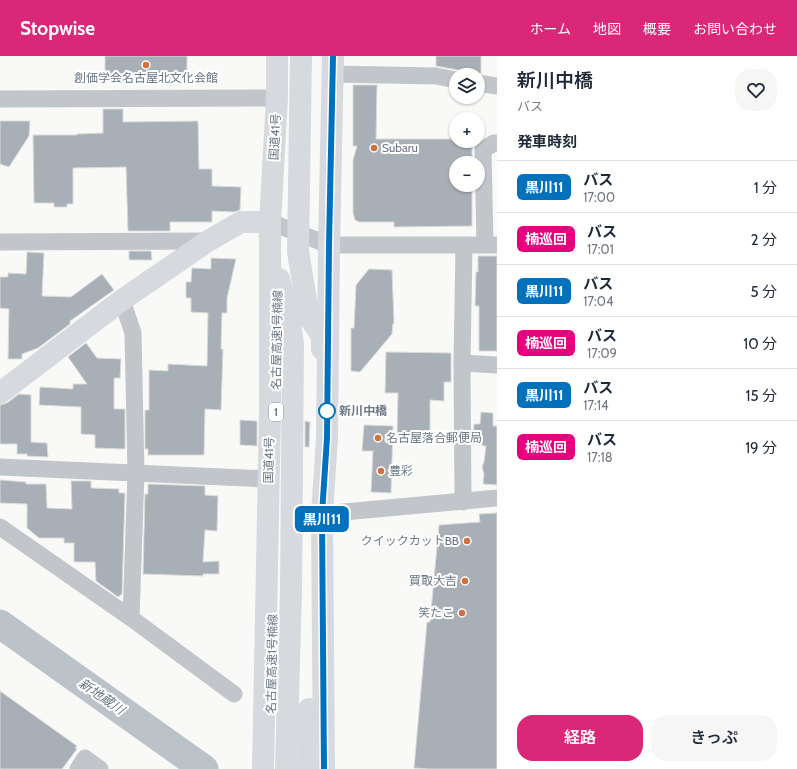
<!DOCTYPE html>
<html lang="ja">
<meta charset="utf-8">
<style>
:root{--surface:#fff;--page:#f6f6f7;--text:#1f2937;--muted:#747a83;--line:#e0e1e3;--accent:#db2777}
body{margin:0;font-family:Cabin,"Noto Sans JP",sans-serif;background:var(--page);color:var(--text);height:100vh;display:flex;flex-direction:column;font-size:15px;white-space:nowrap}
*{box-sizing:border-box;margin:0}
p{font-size:13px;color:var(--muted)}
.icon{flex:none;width:22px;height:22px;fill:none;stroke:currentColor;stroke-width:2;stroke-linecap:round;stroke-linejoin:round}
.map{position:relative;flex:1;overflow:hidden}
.drawer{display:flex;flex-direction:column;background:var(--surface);width:300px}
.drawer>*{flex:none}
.badge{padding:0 8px;border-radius:6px;font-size:14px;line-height:26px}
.controls{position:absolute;left:449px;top:12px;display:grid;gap:8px}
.controls a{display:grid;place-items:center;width:36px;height:36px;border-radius:50%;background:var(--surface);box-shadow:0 1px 3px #0004;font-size:20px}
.map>.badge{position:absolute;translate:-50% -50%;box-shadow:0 0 0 2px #fff}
h2{padding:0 20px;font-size:15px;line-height:36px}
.round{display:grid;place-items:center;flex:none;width:42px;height:42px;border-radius:16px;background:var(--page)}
.headline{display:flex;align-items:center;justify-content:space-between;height:68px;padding:0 20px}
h1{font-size:19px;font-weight:600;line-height:30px}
.action{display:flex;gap:8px;margin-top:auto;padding:8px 20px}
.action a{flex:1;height:46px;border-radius:16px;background:var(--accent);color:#fff;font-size:16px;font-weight:600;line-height:46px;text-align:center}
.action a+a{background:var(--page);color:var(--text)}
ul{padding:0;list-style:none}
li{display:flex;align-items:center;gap:12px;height:52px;padding:0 20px;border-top:1px solid var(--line)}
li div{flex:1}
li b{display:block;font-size:15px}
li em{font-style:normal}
li .badge{min-width:44px;font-weight:700;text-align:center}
header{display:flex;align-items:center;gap:24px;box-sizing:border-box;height:56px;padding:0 20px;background:var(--accent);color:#fff}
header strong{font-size:19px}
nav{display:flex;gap:22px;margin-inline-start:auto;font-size:14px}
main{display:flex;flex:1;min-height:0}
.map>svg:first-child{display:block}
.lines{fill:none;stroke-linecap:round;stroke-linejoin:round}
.river{stroke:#bbc3c9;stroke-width:29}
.building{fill:#a9afb6;stroke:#dbdbda}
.street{stroke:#c2c5c9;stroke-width:17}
.secondary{stroke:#d6d9dd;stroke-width:22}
.highway{stroke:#d6d9dd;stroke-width:22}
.line-casing{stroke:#fff;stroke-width:9}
.line{stroke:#0072bc;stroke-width:6}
.poi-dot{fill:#d2703f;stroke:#fff;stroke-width:1.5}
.stop-dot{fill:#fff;stroke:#0072bc;stroke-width:2}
.labels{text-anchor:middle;stroke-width:4;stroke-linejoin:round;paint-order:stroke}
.shield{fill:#fff;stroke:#98a0aa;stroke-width:1}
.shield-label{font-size:11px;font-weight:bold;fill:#6c7785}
.poi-label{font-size:12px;fill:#6c7785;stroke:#fff;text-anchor:start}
.street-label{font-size:12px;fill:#6c7785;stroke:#fff}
.stop-label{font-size:12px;font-weight:bold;fill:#6c7785;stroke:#fff;text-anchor:start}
.water-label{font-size:13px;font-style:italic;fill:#677780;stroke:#fff}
</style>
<header>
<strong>Stopwise</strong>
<nav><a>ホーム</a><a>地図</a><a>概要</a><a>お問い合わせ</a></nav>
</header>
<main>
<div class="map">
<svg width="497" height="713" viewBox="0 0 497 713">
<rect width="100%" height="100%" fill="#f9f9f8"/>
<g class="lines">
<path class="river" d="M 0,568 L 204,713"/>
</g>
<g class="building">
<path d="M 105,0 L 187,0 L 187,22 L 157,22 L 157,17 L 105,18 Z"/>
<path d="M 436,0 L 481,0 L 481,17 L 472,19 L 464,18 L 458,14 L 436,10 Z"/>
<path d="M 353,29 L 377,29 L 376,83 L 456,83 L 456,85 L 472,85 L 472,107 L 456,107 L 456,129 L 472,129 L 472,170 L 394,171 L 394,166 L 359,166 L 355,164 L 353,157 L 353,104 L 357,90 L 353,90 Z"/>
<path d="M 103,53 L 123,53 L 123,66 L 198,65 L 199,113 L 212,113 L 212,130 L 241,131 L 240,154 L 234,156 L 212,155 L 212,166 L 170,166 L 170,175 L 128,175 L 126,111 L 73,112 L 73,148 L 67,148 L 67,151 L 54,151 L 54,147 L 34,147 L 33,79 L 77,79 L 77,78 L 103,77 Z"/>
<path d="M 0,65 L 30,65 L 29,80 L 9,111 L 0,108 Z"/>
<path d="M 129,195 L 151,195 L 152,204 L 129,204 Z"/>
<path d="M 27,196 L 44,197 L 42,240 L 71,241 L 102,218 L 114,234 L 70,265 L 70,268 L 38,292 L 22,298 L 22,303 L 8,303 L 9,253 L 0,252 L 0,221 L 8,221 L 8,217 L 26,218 Z"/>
<path d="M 478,200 L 497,200 L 497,295 L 479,295 L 479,250 L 475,250 L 476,216 L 478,216 Z"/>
<path d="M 211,202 L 236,203 L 227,242 L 227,257 L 222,257 L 221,293 L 223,293 L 221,354 L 205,353 L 204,399 L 148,399 L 148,393 L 145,393 L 145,354 L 149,354 L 149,314 L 168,315 L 168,308 L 207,310 L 208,257 L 191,256 L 191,242 L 186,242 L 186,226 L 191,226 L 192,212 L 211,213 Z"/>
<path d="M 369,213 L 392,214 L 394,268 L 393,267 L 392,278 L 360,316 L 351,315 L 351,272 L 354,272 L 356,229 Z"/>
<path d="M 86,287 L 97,302 L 121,303 L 120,322 L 114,322 L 114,353 L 125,353 L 125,393 L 95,392 L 95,379 L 81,378 L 81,351 L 39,349 L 40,331 L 73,333 L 73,328 L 87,328 L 68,301 Z"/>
<path d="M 386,296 L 451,297 L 451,326 L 444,326 L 444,345 L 430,344 L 430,375 L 414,375 L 414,380 L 397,381 L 398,337 L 385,337 Z"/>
<path d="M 19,338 L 31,339 L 31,386 L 47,387 L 48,401 L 27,400 L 27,398 L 17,398 L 17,388 L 0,388 L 0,349 L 7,347 Z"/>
<path d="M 481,356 L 493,357 L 493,370 L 497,370 L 497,429 L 483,428 L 484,418 L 482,411 L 484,406 L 486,390 L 483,390 L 483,389 L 473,388 L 474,368 L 480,368 Z"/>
<path d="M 240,364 L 257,365 L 257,390 L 240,389 Z"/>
<path d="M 305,365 L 310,366 L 309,391 L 305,391 Z"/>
<path d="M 364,369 L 393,370 L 391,437 L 371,436 L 373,395 L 362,395 Z"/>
<path d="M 0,424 L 26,426 L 26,428 L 46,428 L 47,452 L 72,453 L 71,425 L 91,425 L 91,432 L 119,433 L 119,437 L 125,437 L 122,538 L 118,541 L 96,525 L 95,506 L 74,506 L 74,487 L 64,487 L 64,482 L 39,482 L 27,472 L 27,448 L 0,447 Z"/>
<path d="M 148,428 L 205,430 L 205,439 L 218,440 L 217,475 L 205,474 L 203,506 L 219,505 L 219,518 L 203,518 L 203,520 L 143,518 L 145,438 L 148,438 Z"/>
<path d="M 497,457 L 497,713 L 429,713 L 414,712 L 427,566 L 430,566 L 439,469 L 480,466 L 479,458 Z"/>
<path d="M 0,635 L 77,690 L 75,692 L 77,693 L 62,713 L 0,713 Z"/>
</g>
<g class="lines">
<g class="street">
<path d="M 333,18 L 436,20 L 456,24"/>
<path d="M 478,27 L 497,30"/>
<path d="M 0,43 L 277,42"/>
<path d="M 270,166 L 329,189 L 497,189"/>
<path d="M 0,186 L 208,185"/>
<path d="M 485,189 L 483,94 L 494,87 L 497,87"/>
<path d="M 122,244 L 133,277 L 136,417 L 131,562"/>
<path d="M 462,307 L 497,309"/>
<path d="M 0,411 L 268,423"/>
<path d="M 463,446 L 462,307 L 464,189"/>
<path d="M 322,458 L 497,442"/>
<path d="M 0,471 L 131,562 L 234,638"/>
<path d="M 78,713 L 85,702 L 100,713"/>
</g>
<path class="secondary" d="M 0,337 L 122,244 L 208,185 L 241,166 L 270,166"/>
<g class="highway">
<path d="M 301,0 L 298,196 L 309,261 L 322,280 L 322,293"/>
<path d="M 279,223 L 288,253 L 293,288 L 291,535 L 286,713"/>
<path d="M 263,713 L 270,357 L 270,166 L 277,42 L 277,0"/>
<path d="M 308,713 L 309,653"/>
<path d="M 324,713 L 322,458 L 327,382 L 329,189 L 333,0"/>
</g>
</g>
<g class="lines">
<g class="line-casing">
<path id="line" d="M 324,713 L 322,458 L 327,382 L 329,189 L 333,0"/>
</g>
<use href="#line" class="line"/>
</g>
<g class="poi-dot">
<circle cx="146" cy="9" r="4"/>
<circle cx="374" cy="92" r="4"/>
<circle cx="378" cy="382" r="4"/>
<circle cx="381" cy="415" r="4"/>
<circle cx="467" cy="485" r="4"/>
<circle cx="465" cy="525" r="4"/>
<circle cx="462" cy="557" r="4"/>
</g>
<circle class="stop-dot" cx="327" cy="355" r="8"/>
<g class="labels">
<rect class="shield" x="269" y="347" width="14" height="18" rx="3"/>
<g class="shield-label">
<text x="276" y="360">1</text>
</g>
<g class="poi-label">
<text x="146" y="26" text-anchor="middle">創価学会名古屋北文化会館</text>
<text x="382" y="96">Subaru</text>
<text x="386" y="386">名古屋落合郵便局</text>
<text x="389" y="419">豊彩</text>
<text x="459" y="489" text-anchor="end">クイックカットBB</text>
<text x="457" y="529" text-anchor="end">買取大吉</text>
<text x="454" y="561" text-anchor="end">笑たこ</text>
</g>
<g class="street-label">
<text transform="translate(275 81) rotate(-87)" y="4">国道41号</text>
<text transform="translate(277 284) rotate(-89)" y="4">名古屋高速1号楠線</text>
<text transform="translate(269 404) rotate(-89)" y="4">国道41号</text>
<text transform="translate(272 608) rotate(-89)" y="4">名古屋高速1号楠線</text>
</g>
<g class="stop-label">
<text x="339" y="359">新川中橋</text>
</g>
<g class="water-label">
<text transform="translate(102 640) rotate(35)" y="5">新地蔵川</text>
</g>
</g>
</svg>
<div class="controls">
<a><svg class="icon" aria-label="layers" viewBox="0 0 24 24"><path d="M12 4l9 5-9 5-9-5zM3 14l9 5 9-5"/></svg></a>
<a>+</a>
<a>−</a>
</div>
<b class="badge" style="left:322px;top:463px;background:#0072bc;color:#fff">黒川11</b>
</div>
<section class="drawer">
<div class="headline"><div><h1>新川中橋</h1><p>バス</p></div><a class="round"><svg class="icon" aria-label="heart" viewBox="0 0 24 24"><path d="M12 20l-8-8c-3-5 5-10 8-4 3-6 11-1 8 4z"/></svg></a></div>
<h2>発車時刻</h2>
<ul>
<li><span class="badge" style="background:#0072bc;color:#fff">黒川11</span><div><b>バス</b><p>17:00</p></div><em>1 分</em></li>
<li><span class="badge" style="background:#e6007e;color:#fff">楠巡回</span><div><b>バス</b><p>17:01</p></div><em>2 分</em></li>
<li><span class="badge" style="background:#0072bc;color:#fff">黒川11</span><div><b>バス</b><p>17:04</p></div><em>5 分</em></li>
<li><span class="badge" style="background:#e6007e;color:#fff">楠巡回</span><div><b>バス</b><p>17:09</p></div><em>10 分</em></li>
<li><span class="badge" style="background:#0072bc;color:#fff">黒川11</span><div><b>バス</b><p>17:14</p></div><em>15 分</em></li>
<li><span class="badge" style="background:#e6007e;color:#fff">楠巡回</span><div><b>バス</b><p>17:18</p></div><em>19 分</em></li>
</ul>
<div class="action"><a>経路</a><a>きっぷ</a></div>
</section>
</main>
